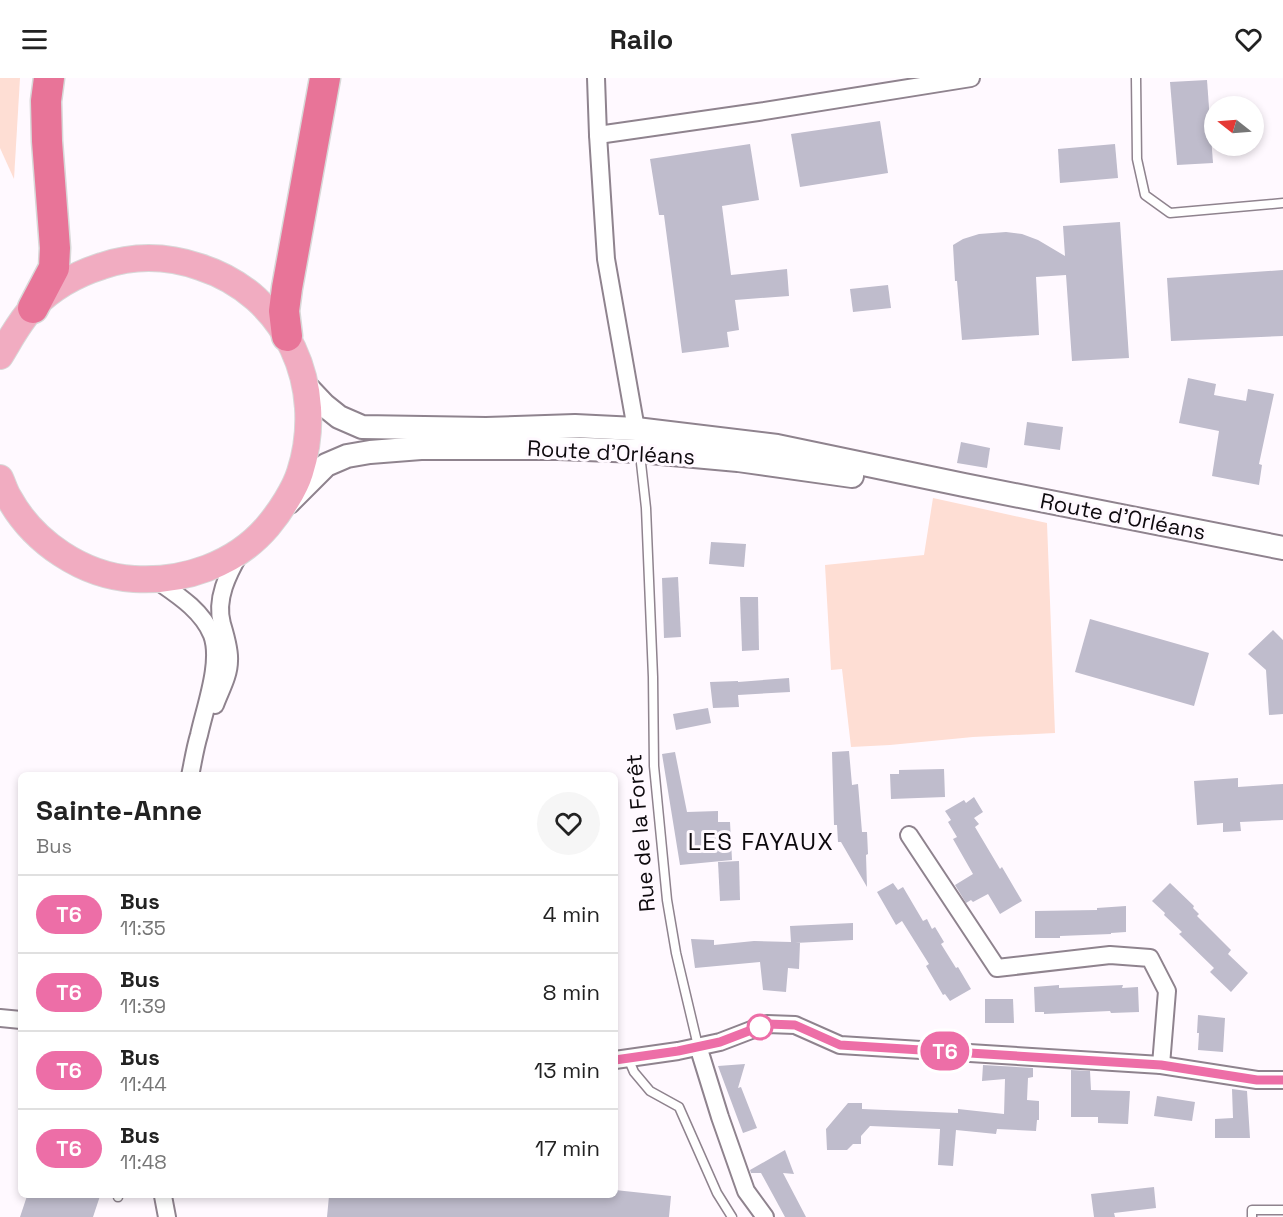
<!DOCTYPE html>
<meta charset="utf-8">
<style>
:root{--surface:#fff;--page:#f6f6f6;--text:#222;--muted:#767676;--line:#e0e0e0}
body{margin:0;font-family:"Space Grotesk",sans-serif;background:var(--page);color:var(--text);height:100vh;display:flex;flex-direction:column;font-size:22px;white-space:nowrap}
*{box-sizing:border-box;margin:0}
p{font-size:20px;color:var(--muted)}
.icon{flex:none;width:33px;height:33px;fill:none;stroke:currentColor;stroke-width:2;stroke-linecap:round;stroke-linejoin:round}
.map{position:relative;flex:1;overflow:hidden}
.side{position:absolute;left:18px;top:694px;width:600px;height:426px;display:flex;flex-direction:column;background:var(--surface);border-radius:9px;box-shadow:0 3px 9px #0003}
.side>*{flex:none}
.badge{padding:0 12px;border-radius:20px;font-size:21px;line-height:39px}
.needle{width:39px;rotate:287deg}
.fabs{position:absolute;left:1204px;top:18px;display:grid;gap:12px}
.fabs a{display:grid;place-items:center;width:60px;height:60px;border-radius:50%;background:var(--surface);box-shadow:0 3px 9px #0003;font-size:30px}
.map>.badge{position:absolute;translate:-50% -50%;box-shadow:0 0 0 3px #fff}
.round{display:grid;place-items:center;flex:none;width:63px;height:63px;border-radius:32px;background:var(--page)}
.head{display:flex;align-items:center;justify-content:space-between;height:102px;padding:0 18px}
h1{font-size:28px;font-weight:700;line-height:45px}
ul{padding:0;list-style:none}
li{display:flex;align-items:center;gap:18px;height:78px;padding:0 18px;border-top:2px solid var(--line)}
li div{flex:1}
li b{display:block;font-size:22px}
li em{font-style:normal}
li .badge{min-width:66px;font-weight:700;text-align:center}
header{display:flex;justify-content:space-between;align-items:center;height:78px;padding:0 18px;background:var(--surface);font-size:27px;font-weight:700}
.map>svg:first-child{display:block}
.green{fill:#feded4}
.building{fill:#bfbccc}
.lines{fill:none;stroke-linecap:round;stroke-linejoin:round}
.lane-casing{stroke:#8f838e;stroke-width:11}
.street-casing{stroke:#8f838e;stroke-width:20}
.secondary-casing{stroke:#8f838e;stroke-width:26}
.primary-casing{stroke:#d8d8d8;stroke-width:28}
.highway-casing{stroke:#d8d8d8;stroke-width:33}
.lane{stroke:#fff;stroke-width:8}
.street{stroke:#fff;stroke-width:16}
.secondary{stroke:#fff;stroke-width:22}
.primary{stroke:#f1acc1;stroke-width:26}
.highway{stroke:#e87498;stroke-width:30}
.line-casing{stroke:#fff;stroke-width:14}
.line{stroke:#ed6ea7;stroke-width:9}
.stop-dot{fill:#fff;stroke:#ed6ea7;stroke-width:3}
.labels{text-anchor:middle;stroke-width:6;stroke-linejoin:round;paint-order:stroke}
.street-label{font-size:22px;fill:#0e0a0e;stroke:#fff9ff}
.neighbourhood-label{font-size:24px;letter-spacing:1.5px;fill:#0e0a0e;stroke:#fff9ff}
</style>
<header><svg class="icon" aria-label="menu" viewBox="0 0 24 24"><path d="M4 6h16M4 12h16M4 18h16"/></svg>Railo<svg class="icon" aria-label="heart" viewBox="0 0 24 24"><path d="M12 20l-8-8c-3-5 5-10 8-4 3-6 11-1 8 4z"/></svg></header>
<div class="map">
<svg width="1283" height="1139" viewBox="0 0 1283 1139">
<rect width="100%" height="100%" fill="#fff9ff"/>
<g class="green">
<path d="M 0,0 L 20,0 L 14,101 L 0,70 Z"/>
<path d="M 933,420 L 1047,445 L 1055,655 L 973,659 L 890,667 L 851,669 L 842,591 L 831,592 L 825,487 L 924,477 Z"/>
</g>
<g class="building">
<path d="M 1207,2 L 1213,85 L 1177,87 L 1170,4 Z"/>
<path d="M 880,43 L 888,95 L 800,109 L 791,56 Z"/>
<path d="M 750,66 L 759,122 L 722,128 L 731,197 L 787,191 L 789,218 L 735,222 L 739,252 L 727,254 L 729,269 L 682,275 L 664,137 L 659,137 L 650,81 Z"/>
<path d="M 1115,66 L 1118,100 L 1060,105 L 1058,71 Z"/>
<path d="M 1120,144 L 1129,280 L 1072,283 L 1066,197 L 1036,199 L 1039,257 L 962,262 L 957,203 L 955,203 L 953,167 L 963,161 L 979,156 L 1006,154 L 1022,156 L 1038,162 L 1065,178 L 1063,148 Z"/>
<path d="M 1283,192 L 1283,258 L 1171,263 L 1167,200 Z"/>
<path d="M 888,207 L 891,230 L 853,234 L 850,211 Z"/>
<path d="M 1188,300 L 1216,306 L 1214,317 L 1246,323 L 1248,311 L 1274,316 L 1259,386 L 1262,387 L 1259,407 L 1212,398 L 1219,353 L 1179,345 Z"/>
<path d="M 1027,344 L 1063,349 L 1060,372 L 1024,367 Z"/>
<path d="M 961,364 L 990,370 L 987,390 L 957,385 Z"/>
<path d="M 711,464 L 746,466 L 744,489 L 709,486 Z"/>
<path d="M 678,499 L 681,559 L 664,560 L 662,500 Z"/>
<path d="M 740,519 L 758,519 L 759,572 L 742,573 Z"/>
<path d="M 1090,541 L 1209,575 L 1194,628 L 1075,594 Z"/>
<path d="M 1273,552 L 1283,562 L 1283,636 L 1269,637 L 1266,592 L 1248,576 Z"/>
<path d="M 789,600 L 790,614 L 738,617 L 739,629 L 713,630 L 710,604 L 738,603 L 738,604 Z"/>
<path d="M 708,630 L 711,645 L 676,652 L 673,636 Z"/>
<path d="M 849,673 L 852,707 L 858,706 L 862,754 L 867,754 L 868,776 L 866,777 L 867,809 L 841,764 L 838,764 L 837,747 L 834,747 L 832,674 Z"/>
<path d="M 675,674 L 687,734 L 718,733 L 718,744 L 730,744 L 732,782 L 680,787 L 662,676 Z"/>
<path d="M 944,691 L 945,719 L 891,721 L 890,696 L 899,696 L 899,692 Z"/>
<path d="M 1238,700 L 1238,709 L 1283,706 L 1283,742 L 1240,744 L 1241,753 L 1223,754 L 1223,745 L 1197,747 L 1194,703 Z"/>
<path d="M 974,719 L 983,734 L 974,740 L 979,746 L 975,749 L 1000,791 L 1002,789 L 1022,823 L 1000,836 L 988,816 L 973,824 L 971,822 L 966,825 L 955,807 L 973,796 L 953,761 L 957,759 L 948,744 L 951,742 L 945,733 L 964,722 L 966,725 Z"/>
<path d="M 739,783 L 740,822 L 720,823 L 718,784 Z"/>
<path d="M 893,805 L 898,812 L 903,809 L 923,843 L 927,841 L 932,851 L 935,849 L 944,864 L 941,866 L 956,890 L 958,889 L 971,911 L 950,923 L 945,916 L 943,917 L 926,888 L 929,886 L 902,843 L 896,847 L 877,814 Z"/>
<path d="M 1170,805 L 1194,828 L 1193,830 L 1199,836 L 1197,838 L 1231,872 L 1228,876 L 1248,895 L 1231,914 L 1210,894 L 1214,890 L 1179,856 L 1182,854 L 1164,837 L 1165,835 L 1152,823 Z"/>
<path d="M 1126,828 L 1126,854 L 1111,855 L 1111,856 L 1060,858 L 1060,860 L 1035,860 L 1035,833 L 1097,832 L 1097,830 Z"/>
<path d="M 853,845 L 853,862 L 795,865 L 800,865 L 799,891 L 788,890 L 786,914 L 763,912 L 760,884 L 695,890 L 691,861 L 714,862 L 714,867 L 754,863 L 791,864 L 790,848 Z"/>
<path d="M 1059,907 L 1059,910 L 1123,907 L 1122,910 L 1138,909 L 1139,934 L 1111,935 L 1110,933 L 1044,936 L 1044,934 L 1035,934 L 1034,909 Z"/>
<path d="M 985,921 L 1013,921 L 1014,945 L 985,945 Z"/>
<path d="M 1198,937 L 1225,940 L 1223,974 L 1198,972 L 1199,955 L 1197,955 Z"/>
<path d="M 745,986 L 738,1010 L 741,1009 L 757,1050 L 743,1055 L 718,988 Z"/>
<path d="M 983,987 L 1033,990 L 1033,999 L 1028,1000 L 1027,1022 L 1039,1023 L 1039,1042 L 1037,1042 L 1036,1053 L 997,1051 L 996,1056 L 956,1052 L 953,1088 L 938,1087 L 940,1051 L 870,1048 L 861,1058 L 861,1066 L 853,1066 L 847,1072 L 827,1072 L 826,1051 L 848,1025 L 862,1025 L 862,1031 L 958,1035 L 958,1031 L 1004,1036 L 1005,1001 L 982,1003 Z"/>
<path d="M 1071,992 L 1090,993 L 1091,1012 L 1130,1013 L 1128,1046 L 1098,1045 L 1098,1039 L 1071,1039 Z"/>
<path d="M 1232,1011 L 1247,1013 L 1250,1060 L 1215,1060 L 1215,1041 L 1233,1040 Z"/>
<path d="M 1157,1018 L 1195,1024 L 1192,1043 L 1154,1038 Z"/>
<path d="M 785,1072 L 794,1096 L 783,1095 L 806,1139 L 785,1139 L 761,1095 L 751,1095 L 750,1092 Z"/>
<path d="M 1154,1109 L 1156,1130 L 1114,1135 L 1115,1139 L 1094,1139 L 1091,1116 Z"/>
<path d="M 615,1112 L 671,1118 L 669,1139 L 327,1139 L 329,1118 L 615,1118 Z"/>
<path d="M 27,1118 L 100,1118 L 93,1139 L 20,1139 Z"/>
</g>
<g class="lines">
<g class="lane-casing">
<g id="lane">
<path d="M 1136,0 L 1137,81 L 1145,117 L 1170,135 L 1283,125"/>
<path d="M 640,376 L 646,430 L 653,599 L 654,688 L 667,822 L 676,875 L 698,968"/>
<path d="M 628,980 L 634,994 L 650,1013 L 679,1029 L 717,1115 L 732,1139"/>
<path d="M 118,1118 L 118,1119"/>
<path d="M 1252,1139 L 1252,1132 L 1283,1132"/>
</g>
</g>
<g class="street-casing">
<g id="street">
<path d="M 596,0 L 598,57 L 606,181 L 636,351"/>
<path d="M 598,57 L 758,34 L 971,0"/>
<path d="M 156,502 C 176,516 202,532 212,557 C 222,584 205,629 199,657 C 195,670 193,684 190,698"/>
<path d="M 215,627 C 220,613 229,598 229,583 C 230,572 225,556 222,546 C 215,521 228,496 240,475"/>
<path d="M 909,757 L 997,890 L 1110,877 L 1150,880 L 1167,913 L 1161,987"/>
<path d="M 0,940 L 21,942"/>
<path d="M 698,968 L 720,1039 L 746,1113 L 765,1139"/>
<path d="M 615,982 L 678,973 L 720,964 L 767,946 L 795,947 L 840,967 L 1161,987 L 1257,1002 L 1283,1002"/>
<path d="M 163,1118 L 167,1139"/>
</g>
</g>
<g class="secondary-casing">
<g id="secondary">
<path d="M 306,308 L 324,327 L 339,339 L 362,349 L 486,351 L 575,348 L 636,351 L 777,368 L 964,407 L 1283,470"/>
<path d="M 289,424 L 326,387 L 347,378 L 370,374 L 421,370 L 558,370 L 639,373 L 738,382 L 852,398"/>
</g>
</g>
<g class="primary-casing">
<path id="primary" d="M 0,278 C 10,262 19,244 33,229 C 52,210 76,196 102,188 C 134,177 168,178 200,189 C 287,217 327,309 300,394 C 295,411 279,435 268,448 C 235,487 183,504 134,501 C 83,498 33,464 9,420 C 5,414 3,406 0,400"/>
</g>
<g class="highway-casing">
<g id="highway">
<path d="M 33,230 L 54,190 L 55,170 L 47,63 L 46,23 L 49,0"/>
<path d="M 287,258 L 284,233 L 287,210 L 325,0"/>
</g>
</g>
<use href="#lane" class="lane"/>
<use href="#street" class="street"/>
<use href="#secondary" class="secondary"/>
<use href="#primary" class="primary"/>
<use href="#highway" class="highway"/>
</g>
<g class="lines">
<g class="line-casing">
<path id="line" d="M 615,982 L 678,973 L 720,964 L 767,946 L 795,947 L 840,967 L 1161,987 L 1257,1002 L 1283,1002"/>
</g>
<use href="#line" class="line"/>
</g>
<circle class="stop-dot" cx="760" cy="949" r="12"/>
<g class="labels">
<g class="street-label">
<text transform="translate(611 374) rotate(3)" y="8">Route d'Orléans</text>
<text transform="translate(1123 438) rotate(11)" y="8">Route d'Orléans</text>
<text transform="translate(640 755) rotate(-95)" y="8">Rue de la Forêt</text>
</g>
<g class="neighbourhood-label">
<text x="761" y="772">LES FAYAUX</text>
</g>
</g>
</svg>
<div class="fabs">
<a><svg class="needle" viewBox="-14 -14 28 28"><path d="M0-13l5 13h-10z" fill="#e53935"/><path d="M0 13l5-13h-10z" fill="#767676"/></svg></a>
</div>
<b class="badge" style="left:945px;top:973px;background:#ed6ea7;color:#fff">T6</b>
<section class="side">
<div class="head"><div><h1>Sainte-Anne</h1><p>Bus</p></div><a class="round"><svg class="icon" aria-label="heart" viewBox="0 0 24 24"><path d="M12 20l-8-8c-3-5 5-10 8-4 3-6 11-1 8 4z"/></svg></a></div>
<ul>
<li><span class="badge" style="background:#ed6ea7;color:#fff">T6</span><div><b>Bus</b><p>11:35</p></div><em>4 min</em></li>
<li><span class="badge" style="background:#ed6ea7;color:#fff">T6</span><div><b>Bus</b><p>11:39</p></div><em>8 min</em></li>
<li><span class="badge" style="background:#ed6ea7;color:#fff">T6</span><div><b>Bus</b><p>11:44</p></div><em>13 min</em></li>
<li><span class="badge" style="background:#ed6ea7;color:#fff">T6</span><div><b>Bus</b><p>11:48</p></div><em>17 min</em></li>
</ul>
</section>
</div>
